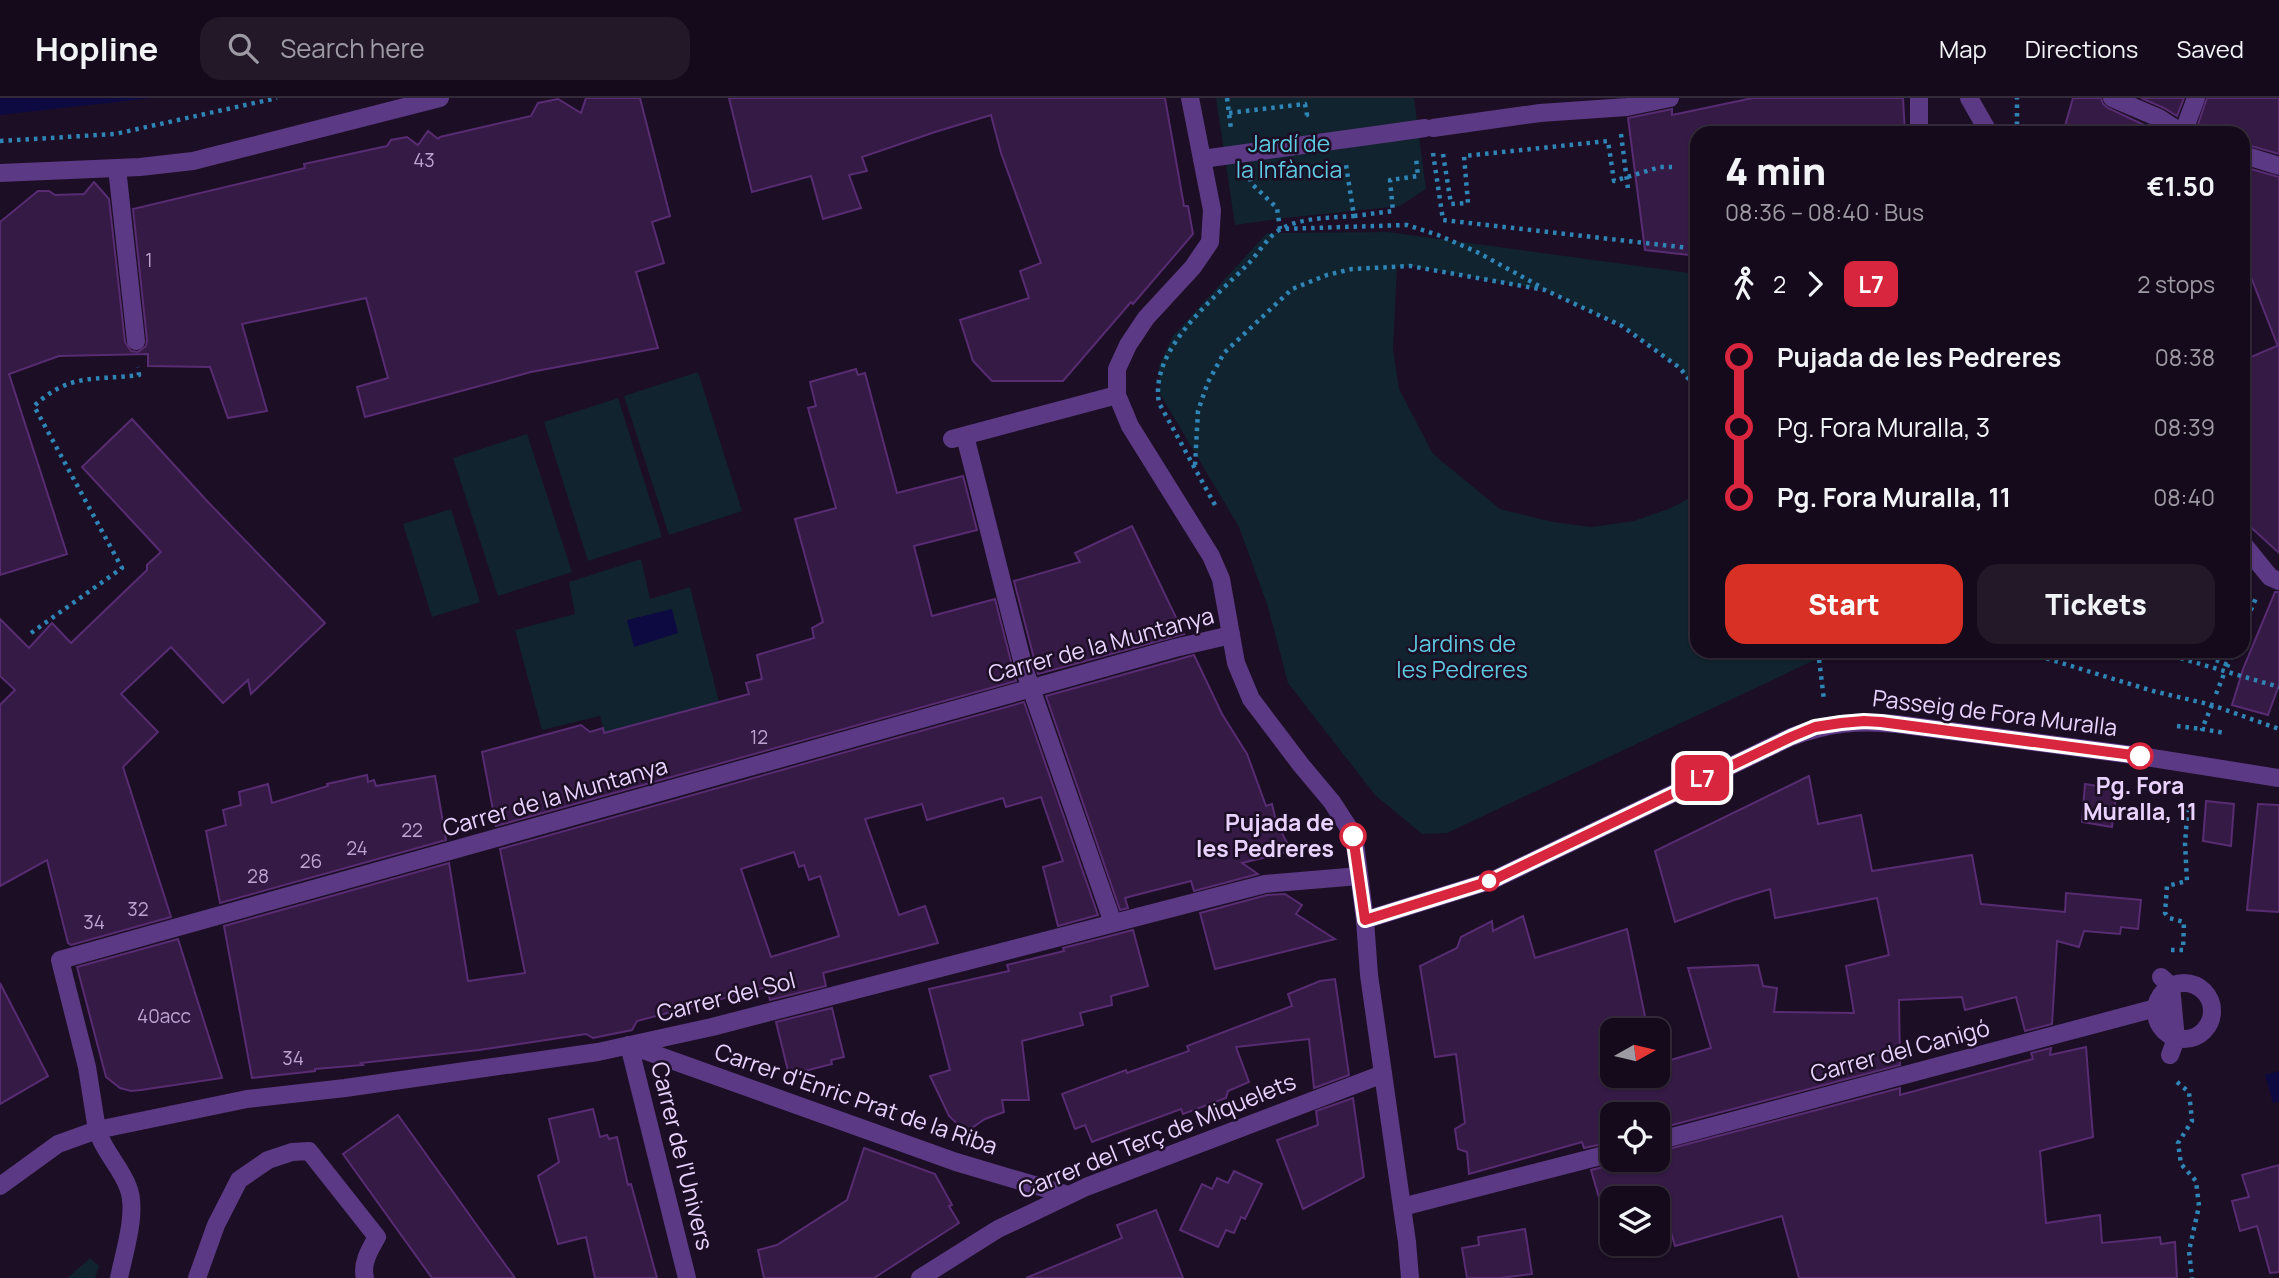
<!DOCTYPE html>
<meta charset="utf-8">
<style>
:root{--surface:#150a1b;--page:#221828;--text:#f1f3f6;--muted:#9d9aa3;--line:#342b3a;--accent:#d93025}
body{margin:0;font-family:Manrope,sans-serif;background:var(--page);color:var(--text);height:100vh;display:flex;flex-direction:column;font-size:26px;white-space:nowrap}
*{box-sizing:border-box;margin:0}
p{font-size:23px;color:var(--muted)}
.icon{flex:none;width:38px;height:38px;fill:none;stroke:currentColor;stroke-width:2;stroke-linecap:round;stroke-linejoin:round}
.map{position:relative;flex:1;overflow:hidden}
.drawer{position:absolute;left:1690px;top:28px;width:560px;height:532px;display:flex;flex-direction:column;background:var(--surface);border-radius:21px;box-shadow:0 2px 5px #0004,0 0 0 2px var(--line)}
.drawer>*{flex:none}
.badge{padding:0 14px;border-radius:10px;font-size:24px;line-height:46px}
.needle{width:46px;rotate:82deg}
.tools{position:absolute;left:1600px;top:920px;display:grid;gap:14px}
.tools a{display:grid;place-items:center;width:70px;height:70px;border-radius:14px;background:var(--surface);box-shadow:0 2px 5px #0004,0 0 0 2px var(--line);font-size:35px}
.map>.badge{position:absolute;translate:-50% -50%;box-shadow:0 0 0 4px #fff}
.legs{display:flex;align-items:center;gap:10px;height:77px;padding:0 35px;font-size:23px}
.legs p{margin-inline-start:auto}
.summary{display:flex;align-items:center;justify-content:space-between;height:119px;padding:0 35px}
h1{font-size:38px;font-weight:800;line-height:52px}
.button{display:flex;gap:14px;margin-top:auto;padding:14px 35px}
.button a{flex:1;height:80px;border-radius:21px;background:var(--accent);color:#fff;font-size:28px;font-weight:800;line-height:80px;text-align:center}
.button a+a{background:var(--page);color:var(--text)}
ul{padding:0 35px;list-style:none}
li{display:flex;align-items:center;gap:24px;height:70px;font-size:26px}
li i{display:grid;place-items:center;width:10px;height:100%;margin:0 9px;background:currentColor}
li i::after{content:'';width:18px;height:18px;margin:-9px;border:5px solid;border-radius:50%;background:var(--surface)}
li p{margin-inline-start:auto}
li:first-child i{background:linear-gradient(#0000 50%,currentColor 0)}
li:last-child i{background:linear-gradient(currentColor 50%,#0000 0)}
header{display:flex;align-items:center;gap:42px;box-sizing:border-box;height:98px;padding:0 35px;background:var(--surface);border-bottom:2px solid var(--line)}
header strong{font-size:33px}
nav{display:flex;gap:38px;margin-inline-start:auto;font-size:24px}
.search{width:490px;height:63px;background:var(--page);display:flex;align-items:center;gap:18px;box-sizing:border-box;padding:0 24px;border-radius:21px;color:var(--muted);font-size:26px}
.map>svg:first-child{display:block}
.green{fill:#11232e}
.water{fill:#0d0a42}
.building{fill:#351a45;stroke:#572c72;stroke-width:2;fill-rule:evenodd}
.lines{fill:none;stroke-linecap:round;stroke-linejoin:round}
.path{stroke:#2e85b6;stroke-width:4.5;stroke-dasharray:3.5 5;stroke-linecap:butt}
.minor{stroke:#5c3984;stroke-width:18}
.minor-bridge{stroke:#5c3984;stroke-width:18}
.line-1-casing{stroke:#fff;stroke-width:16}
.line-1{stroke:#d7263d;stroke-width:10}
.stop-1-dot{fill:#fff;stroke:#d7263d;stroke-width:3.5}
.labels{text-anchor:middle;stroke-width:5;stroke-linejoin:round;paint-order:stroke}
.number-label{font-size:19px;fill:#bda4d0}
.park-label{font-size:23px;fill:#5dc9e0;stroke:#1c0e24}
.street-label{font-size:23px;fill:#ead2ff;stroke:#1c0e24}
.stop-label{font-size:23px;font-weight:bold;fill:#ead2ff;stroke:#1c0e24}
</style>
<header>
<strong>Hopline</strong>
<div class="search"><svg class="icon" aria-label="search" viewBox="0 0 24 24"><circle cx="10" cy="10" r="6"/><path d="M15 15l6 6"/></svg>Search here</div>
<nav><a>Map</a><a>Directions</a><a>Saved</a></nav>
</header>
<div class="map">
<svg width="2279" height="1180" viewBox="0 0 2279 1180">
<rect width="100%" height="100%" fill="#1c0e24"/>
<g class="green">
<path d="M 1216,0 L 1414,0 L 1426,91 L 1400,108 L 1285,120 L 1235,127 Z"/>
<path d="M 1388,134 L 1697,176 L 1697,293 L 1680,270 L 1623,228 L 1545,192 L 1410,168 L 1397,169 L 1393,251 L 1399,291 L 1433,356 L 1500,411 L 1553,424 L 1591,429 L 1634,423 L 1671,410 L 1697,396 L 1698,553 L 1834,553 L 1447,735 L 1422,736 L 1375,697 L 1288,585 L 1268,509 L 1239,429 L 1160,296 L 1159,268 L 1173,238 L 1267,135 Z"/>
<path d="M 698,274 L 742,413 L 669,437 L 624,298 Z"/>
<path d="M 618,300 L 662,439 L 588,463 L 544,324 Z"/>
<path d="M 527,336 L 572,474 L 498,498 L 453,360 Z"/>
<path d="M 451,411 L 480,504 L 432,519 L 403,426 Z"/>
<path d="M 641,461 L 650,501 L 690,489 L 719,604 L 604,635 L 600,618 L 542,632 L 515,532 L 575,516 L 569,484 Z"/>
<path d="M 90,1160 L 99,1168 L 95,1180 L 67,1180 Z"/>
</g>
<g class="water">
<path d="M 0,0 L 152,0 L 0,17 Z"/>
<path d="M 672,511 L 678,535 L 634,549 L 627,522 Z"/>
<path d="M 2279,973 L 2279,1003 L 2273,1005 L 2265,977 Z"/>
</g>
<g class="building">
<path d="M 586,0 L 640,0 L 670,118 L 652,124 L 664,165 L 636,174 L 658,250 L 531,274 L 365,319 L 357,289 L 388,280 L 366,200 L 242,226 L 267,313 L 228,320 L 210,269 L 148,268 L 148,256 L 59,258 L 9,276 L 67,456 L 0,477 L 0,124 L 38,93 L 49,93 L 55,97 L 84,96 L 94,84 L 109,101 L 125,244 L 131,253 L 138,254 L 146,248 L 147,242 L 133,111 L 305,70 L 304,66 L 387,48 L 391,42 L 407,39 L 418,47 L 428,33 L 438,41 L 440,39 L 531,18 L 538,5 L 558,1 L 581,15 Z"/>
<path d="M 729,0 L 1165,0 L 1184,108 L 1188,108 L 1193,136 L 1133,206 L 1131,204 L 1063,283 L 992,283 L 973,263 L 960,222 L 1029,200 L 1020,173 L 1041,165 L 1001,55 L 991,17 L 935,34 L 862,59 L 867,73 L 849,77 L 861,110 L 823,121 L 811,78 L 752,94 Z"/>
<path d="M 1753,0 L 1903,0 L 1905,35 L 1698,35 L 1698,158 L 1645,152 L 1628,20 L 1672,11 L 1672,17 Z"/>
<path d="M 2073,0 L 2101,0 L 2103,6 L 2108,10 L 2161,35 L 2063,35 Z"/>
<path d="M 2141,0 L 2184,0 L 2177,18 L 2164,10 Z"/>
<path d="M 2207,0 L 2279,0 L 2279,56 L 2244,46 L 2244,35 L 2195,35 Z"/>
<path d="M 2244,69 L 2279,79 L 2279,246 L 2277,246 L 2244,161 Z"/>
<path d="M 2279,247 L 2279,455 L 2244,423 L 2244,262 Z"/>
<path d="M 856,271 L 858,277 L 865,275 L 897,395 L 963,378 L 977,432 L 914,448 L 932,518 L 995,501 L 1016,583 L 496,728 L 482,654 L 581,627 L 590,634 L 603,630 L 604,635 L 749,596 L 746,585 L 762,581 L 757,557 L 814,540 L 812,530 L 823,524 L 795,421 L 836,410 L 808,310 L 816,308 L 810,284 Z"/>
<path d="M 132,321 L 207,403 L 325,525 L 251,596 L 248,582 L 223,605 L 171,549 L 121,596 L 158,634 L 123,669 L 171,819 L 71,847 L 68,845 L 47,762 L 0,788 L 0,607 L 15,592 L 0,578 L 0,521 L 29,550 L 52,525 L 71,545 L 147,472 L 147,467 L 161,454 L 82,369 Z"/>
<path d="M 1132,428 L 1184,536 L 1038,576 L 1014,483 L 1080,464 L 1075,455 Z"/>
<path d="M 2275,494 L 2279,494 L 2279,587 L 2268,617 L 2232,607 L 2243,571 Z"/>
<path d="M 1194,557 L 1222,616 L 1247,656 L 1266,708 L 1272,706 L 1276,723 L 1291,753 L 1242,765 L 1258,776 L 1194,793 L 1191,783 L 1132,798 L 1125,800 L 1128,810 L 1120,812 L 1046,598 Z"/>
<path d="M 1024,604 L 1098,817 L 1058,828 L 1043,769 L 1063,763 L 1041,699 L 1006,709 L 1003,700 L 927,722 L 922,706 L 865,721 L 899,817 L 925,808 L 938,845 L 823,875 L 826,888 L 770,902 L 767,889 L 637,923 L 632,932 L 593,940 L 586,936 L 479,952 L 361,965 L 363,967 L 315,971 L 315,973 L 252,980 L 224,828 L 449,765 L 468,883 L 525,875 L 500,751 ZM 794,754 L 799,769 L 804,767 L 809,782 L 820,778 L 839,838 L 771,859 L 741,771 Z"/>
<path d="M 367,677 L 368,684 L 374,682 L 376,688 L 435,678 L 446,742 L 220,805 L 206,733 L 226,727 L 223,712 L 241,707 L 239,694 L 268,686 L 272,705 L 328,688 L 327,686 Z"/>
<path d="M 1809,678 L 1818,726 L 1861,717 L 1872,773 L 1972,757 L 1981,806 L 2065,814 L 2066,795 L 2141,802 L 2138,831 L 2121,829 L 2120,836 L 2084,833 L 2079,849 L 2057,843 L 2052,926 L 2025,933 L 2016,899 L 1965,912 L 1962,899 L 1899,902 L 1900,967 L 1657,1031 L 1657,1017 L 1612,1017 L 1612,1044 L 1584,1050 L 1582,1044 L 1469,1076 L 1467,1054 L 1458,1051 L 1455,1031 L 1465,1025 L 1456,956 L 1435,959 L 1420,868 L 1457,850 L 1461,839 L 1492,823 L 1493,833 L 1523,818 L 1535,860 L 1627,831 L 1648,933 L 1612,933 L 1612,978 L 1657,978 L 1657,966 L 1711,950 L 1688,870 L 1758,867 L 1763,888 L 1777,890 L 1774,914 L 1854,915 L 1846,868 L 1889,857 L 1877,800 L 1775,820 L 1770,791 L 1734,802 L 1675,824 L 1655,753 Z"/>
<path d="M 2085,686 L 2117,691 L 2112,729 L 2082,724 Z"/>
<path d="M 2206,703 L 2234,706 L 2231,748 L 2203,743 Z"/>
<path d="M 2258,706 L 2279,707 L 2279,814 L 2247,812 Z"/>
<path d="M 1285,796 L 1302,807 L 1296,816 L 1335,841 L 1215,871 L 1200,815 L 1267,797 Z"/>
<path d="M 1133,832 L 1148,888 L 1111,898 L 1112,907 L 1080,915 L 1083,927 L 1022,943 L 1029,1002 L 1002,1002 L 1004,1014 L 985,1021 L 966,1034 L 949,1018 L 930,978 L 950,972 L 929,891 L 1009,873 L 1007,867 L 1064,853 L 1063,850 Z"/>
<path d="M 178,841 L 222,980 L 141,992 L 131,993 L 120,990 L 106,979 L 77,869 Z"/>
<path d="M 1335,881 L 1349,977 L 1314,990 L 1309,941 L 1236,949 L 1249,984 L 1228,993 L 1226,1000 L 1183,1016 L 1181,1011 L 1092,1044 L 1085,1027 L 1075,1031 L 1062,996 L 1126,972 L 1127,975 L 1189,953 L 1187,948 L 1292,908 L 1288,896 L 1320,883 Z"/>
<path d="M 0,885 L 48,978 L 0,1006 Z"/>
<path d="M 832,910 L 844,959 L 831,962 L 832,966 L 789,977 L 776,924 Z"/>
<path d="M 2086,949 L 2093,1039 L 2040,1053 L 2046,1125 L 2100,1117 L 2102,1145 L 2160,1139 L 2161,1146 L 2175,1144 L 2177,1180 L 1799,1180 L 1782,1118 L 1675,1148 L 1669,1127 L 1657,1130 L 1657,1101 L 1612,1101 L 1612,1133 L 1609,1134 L 1591,1072 L 1615,1066 L 1621,1062 L 1657,1062 L 1657,1054 L 1900,990 L 1900,997 L 2033,961 L 2031,955 L 2051,950 L 2050,957 Z"/>
<path d="M 1353,1000 L 1364,1079 L 1303,1111 L 1277,1042 L 1318,1027 L 1316,1013 Z"/>
<path d="M 593,1011 L 600,1039 L 607,1037 L 609,1041 L 617,1039 L 628,1087 L 631,1086 L 657,1180 L 595,1180 L 586,1139 L 558,1146 L 538,1078 L 559,1064 L 549,1021 Z"/>
<path d="M 398,1017 L 481,1133 L 515,1180 L 432,1180 L 343,1056 Z"/>
<path d="M 864,1050 L 935,1076 L 952,1107 L 949,1108 L 959,1125 L 874,1180 L 764,1180 L 758,1152 L 777,1147 L 847,1102 Z"/>
<path d="M 2279,1067 L 2279,1174 L 2270,1175 L 2257,1128 L 2240,1133 L 2232,1103 L 2249,1099 L 2242,1077 Z"/>
<path d="M 1234,1073 L 1262,1086 L 1245,1121 L 1241,1119 L 1234,1135 L 1226,1132 L 1218,1149 L 1180,1132 L 1202,1086 L 1212,1091 L 1217,1080 L 1228,1085 Z"/>
<path d="M 1156,1112 L 1183,1180 L 1026,1180 L 1122,1140 L 1117,1127 Z"/>
<path d="M 1525,1131 L 1532,1176 L 1500,1180 L 1467,1180 L 1462,1150 L 1479,1147 L 1478,1139 Z"/>
</g>
<g class="lines">
<g class="path">
<path d="M 1227,0 L 1231,31"/>
<path d="M 1229,15 L 1305,6 L 1307,17 L 1305,17"/>
<path d="M 2017,27 L 2017,0"/>
<path d="M 1621,36 L 1628,91"/>
<path d="M 0,43 L 115,36 L 277,0"/>
<path d="M 1433,55 L 1443,122 L 1698,151"/>
<path d="M 1443,56 L 1451,106 L 1468,105 L 1464,58 L 1608,43 L 1614,83 L 1660,69 L 1672,69"/>
<path d="M 1250,80 L 1251,85 L 1277,110 L 1280,131 L 1407,127 L 1438,137 L 1477,154 L 1541,189"/>
<path d="M 1354,118 L 1393,113 L 1390,82 L 1418,78 L 1416,60"/>
<path d="M 1195,367 L 1198,313 L 1208,284 L 1224,255 L 1292,191 L 1327,177 L 1352,171 L 1410,168 L 1545,192 L 1622,228 L 1680,270 L 1698,293"/>
<path d="M 1215,407 L 1159,305 C 1149,251 1214,201 1248,166 C 1258,156 1268,138 1281,131 C 1302,119 1331,120 1354,118 L 1346,67"/>
<path d="M 2244,528 L 2256,500"/>
<path d="M 31,535 L 122,470 L 34,308 C 71,274 94,283 139,277 L 138,269"/>
<path d="M 1818,553 L 1824,602"/>
<path d="M 2022,553 L 2153,593 L 2212,607 L 2279,631"/>
<path d="M 2156,553 L 2279,589"/>
<path d="M 2216,562 L 2228,567"/>
<path d="M 2227,569 L 2234,553"/>
<path d="M 2216,596 L 2224,576"/>
<path d="M 2212,607 L 2202,631 L 2225,635"/>
<path d="M 2177,628 L 2202,631"/>
<path d="M 2171,852 L 2183,852 L 2184,824 L 2169,820 L 2165,815 L 2167,788 L 2187,783 L 2185,745 L 2188,707"/>
<path d="M 2177,984 L 2189,994 L 2192,1023 L 2178,1045 L 2181,1066 L 2196,1083 L 2199,1108 L 2189,1153 L 2192,1180"/>
</g>
<g class="minor">
<path d="M 1190,0 L 1212,112 L 1210,144 L 1193,169 L 1146,220 L 1128,247 L 1117,271 L 1117,297 L 1130,328 L 1211,458 L 1221,481 L 1236,565 L 1251,601 L 1301,667 L 1332,704 L 1354,738 L 1365,822 L 1369,877 L 1407,1144 L 1410,1180"/>
<path d="M 1919,0 L 1919,35"/>
<path d="M 1969,0 L 1989,35"/>
<path d="M 2112,0 L 2159,20 L 2182,35"/>
<path d="M 1433,30 L 1540,15 L 1627,9 L 1670,0"/>
<path d="M 2183,35 L 2196,0"/>
<path d="M 2244,57 L 2279,68"/>
<path d="M 1202,61 L 1390,35"/>
<path d="M 117,70 L 136,243"/>
<path d="M 0,75 L 140,69 L 193,63 L 440,0"/>
<path d="M 965,338 L 1024,570 L 1113,825"/>
<path d="M 952,341 L 1117,297"/>
<path d="M 2244,447 L 2270,479 L 2279,483"/>
<path d="M 1231,537 L 1175,550 L 60,862 L 87,969 L 97,1032 L 247,1001 L 345,990 L 598,954 L 712,929 L 1265,786 L 1359,778"/>
<path d="M 1365,822 L 1493,782 L 1791,639 C 1828,625 1858,622 1897,626 L 2140,658 L 2279,680"/>
<path d="M 2161,879 L 2171,888 L 2176,941 L 2170,957"/>
<circle cx="2184" cy="913" r="28"/>
<path d="M 629,947 L 956,1064 L 1068,1097"/>
<path d="M 629,947 L 687,1180"/>
<path d="M 1657,1043 L 2156,910"/>
<path d="M 0,1088 L 58,1046 L 97,1032 C 104,1054 120,1068 128,1089 C 138,1113 124,1155 119,1180"/>
<path d="M 1402,1109 L 1612,1055"/>
<path d="M 197,1180 L 216,1127 L 239,1082 L 268,1062 L 292,1054 L 309,1053 L 377,1139 C 370,1151 361,1166 365,1180"/>
<path d="M 920,1180 L 998,1131 L 1086,1089 L 1383,976"/>
</g>
<path class="minor-bridge" d="M 1390,35 L 1425,30"/>
</g>
<g class="lines">
<g class="line-1-casing">
<path id="line-1" d="M 1353,738 L 1365,822 L 1493,782 L 1791,639 L 1815,629 L 1841,625 L 1864,623 L 1881,624 L 2140,658"/>
</g>
<use href="#line-1" class="line-1"/>
</g>
<g class="stop-1-dot">
<circle cx="2140" cy="658" r="12"/>
<circle cx="1353" cy="738" r="12"/>
<circle cx="1489" cy="783" r="9"/>
</g>
<g class="labels">
<g class="number-label">
<text x="424" y="69">43</text>
<text x="149" y="169">1</text>
<text x="759" y="646">12</text>
<text x="412" y="739">22</text>
<text x="357" y="757">24</text>
<text x="311" y="770">26</text>
<text x="258" y="785">28</text>
<text x="138" y="818">32</text>
<text x="94" y="831">34</text>
<text x="164" y="925">40acc</text>
<text x="293" y="967">34</text>
</g>
<g class="park-label">
<text x="1289" y="54">Jardí de<tspan x="1289" dy="26">la Infància</tspan></text>
<text x="1462" y="554">Jardins de<tspan x="1462" dy="26">les Pedreres</tspan></text>
</g>
<g class="street-label">
<text transform="translate(1101 547) rotate(-15)" y="8">Carrer de la Muntanya</text>
<text transform="translate(1995 615) rotate(7)" y="8">Passeig de Fora Muralla</text>
<text transform="translate(555 699) rotate(-16)" y="8">Carrer de la Muntanya</text>
<text transform="translate(726 899) rotate(-14)" y="8">Carrer del Sol</text>
<text transform="translate(1900 953) rotate(-15)" y="8">Carrer del Canigó</text>
<text transform="translate(856 1001) rotate(19)" y="8">Carrer d'Enric Prat de la Riba</text>
<text transform="translate(1157 1038) rotate(-22)" y="8">Carrer del Terç de Miquelets</text>
<text transform="translate(682 1058) rotate(76)" y="8">Carrer de l'Univers</text>
</g>
<g class="stop-label">
<text x="2140" y="696">Pg. Fora<tspan x="2140" dy="26">Muralla, 11</tspan></text>
<text x="1334" y="733" text-anchor="end">Pujada de<tspan x="1334" dy="26">les Pedreres</tspan></text>
</g>
</g>
</svg>
<div class="tools">
<a><svg class="needle" viewBox="-14 -14 28 28"><path d="M0-13l5 13h-10z" fill="#e53935"/><path d="M0 13l5-13h-10z" fill="#9d9aa3"/></svg></a>
<a><svg class="icon" aria-label="locate" viewBox="0 0 24 24"><circle cx="12" cy="12" r="6"/><path d="M12 2v4M12 18v4M2 12h4M18 12h4"/></svg></a>
<a><svg class="icon" aria-label="layers" viewBox="0 0 24 24"><path d="M12 4l9 5-9 5-9-5zM3 14l9 5 9-5"/></svg></a>
</div>
<b class="badge" style="left:1702px;top:680px;background:#d7263d;color:#fff">L7</b>
<section class="drawer">
<div class="summary"><div><h1>4 min</h1><p>08:36 – 08:40 · Bus</p></div><b>€1.50</b></div>
<div class="legs"><svg class="icon" aria-label="walk" viewBox="0 0 24 24"><circle cx="13" cy="4" r="2"/><path d="M13 8l-2 6 4 7M11 14l-3 7M7 12l3-4h3l4 4"/></svg>2<svg class="icon" aria-label="forward" viewBox="0 0 24 24"><path d="M9 5l7 7-7 7"/></svg><b class="badge" style="background:#d7263d;color:#fff">L7</b><p>2 stops</p></div>
<ul>
<li><i style="color:#d7263d"></i><b>Pujada de les Pedreres</b><p>08:38</p></li>
<li><i style="color:#d7263d"></i><span>Pg. Fora Muralla, 3</span><p>08:39</p></li>
<li><i style="color:#d7263d"></i><b>Pg. Fora Muralla, 11</b><p>08:40</p></li>
</ul>
<div class="button"><a>Start</a><a>Tickets</a></div>
</section>
</div>
